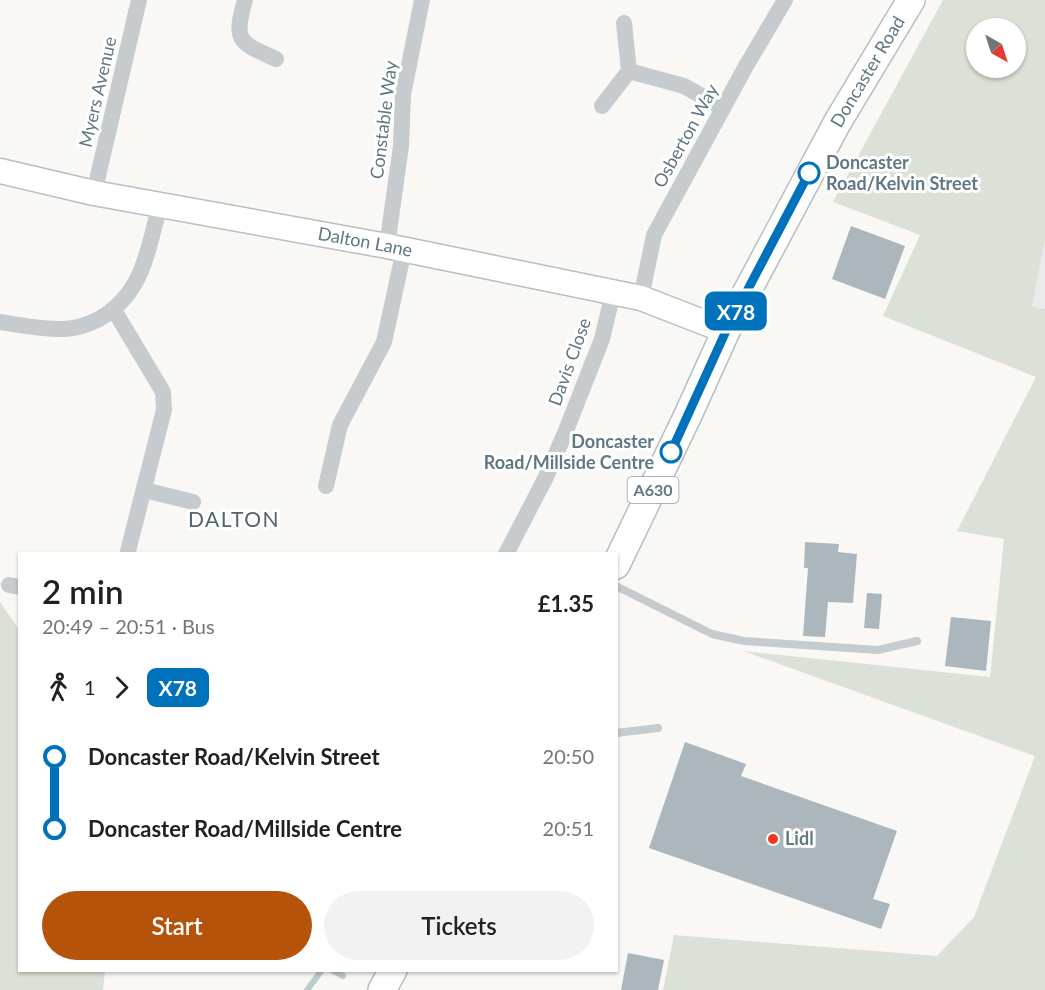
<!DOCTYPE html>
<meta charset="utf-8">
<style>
:root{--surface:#fff;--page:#f2f2f2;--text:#202124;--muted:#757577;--accent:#b45309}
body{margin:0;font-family:Lato,sans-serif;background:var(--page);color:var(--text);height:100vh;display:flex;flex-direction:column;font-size:22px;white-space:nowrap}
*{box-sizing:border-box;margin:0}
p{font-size:20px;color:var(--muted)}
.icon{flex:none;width:33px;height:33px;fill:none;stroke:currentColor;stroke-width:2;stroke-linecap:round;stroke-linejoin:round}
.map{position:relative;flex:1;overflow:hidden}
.panel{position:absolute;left:18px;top:552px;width:600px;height:420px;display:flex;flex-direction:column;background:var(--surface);border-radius:0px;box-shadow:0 2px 4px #0004}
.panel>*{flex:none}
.badge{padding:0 12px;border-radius:9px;font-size:21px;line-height:39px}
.needle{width:39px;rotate:141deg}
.buttons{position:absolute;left:966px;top:18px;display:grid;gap:12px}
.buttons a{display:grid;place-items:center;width:60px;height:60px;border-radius:50%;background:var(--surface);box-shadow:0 2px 4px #0004;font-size:30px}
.map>.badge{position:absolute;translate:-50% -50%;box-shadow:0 0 0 3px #fff}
.legs{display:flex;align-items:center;gap:9px;height:66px;padding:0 24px;font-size:20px}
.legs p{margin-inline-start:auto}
.summary{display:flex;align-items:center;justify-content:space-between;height:102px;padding:0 24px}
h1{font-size:33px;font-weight:600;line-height:45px}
.button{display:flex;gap:12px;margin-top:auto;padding:12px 24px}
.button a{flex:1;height:69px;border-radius:36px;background:var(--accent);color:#fff;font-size:24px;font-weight:600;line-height:69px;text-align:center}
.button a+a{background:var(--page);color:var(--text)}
ul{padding:0 24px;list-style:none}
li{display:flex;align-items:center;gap:21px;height:72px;font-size:22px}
li i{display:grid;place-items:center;width:9px;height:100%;margin:0 8px;background:currentColor}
li i::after{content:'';width:15px;height:15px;margin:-8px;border:4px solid;border-radius:50%;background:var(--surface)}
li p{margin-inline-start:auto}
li:first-child i{background:linear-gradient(#0000 50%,currentColor 0)}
li:last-child i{background:linear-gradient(currentColor 50%,#0000 0)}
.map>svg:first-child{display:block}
.built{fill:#e9eae9}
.green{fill:#dbe1d6;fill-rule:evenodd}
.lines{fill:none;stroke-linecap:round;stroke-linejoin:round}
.stream{stroke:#bccbce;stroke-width:6}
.building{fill:#abb7bc}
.secondary-casing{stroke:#b7bfc3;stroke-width:27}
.primary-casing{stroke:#b8bec1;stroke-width:30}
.lane{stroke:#c6cbce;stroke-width:8}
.street{stroke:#c6cbce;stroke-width:16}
.secondary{stroke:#fff;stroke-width:24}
.primary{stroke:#fff;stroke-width:27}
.line-1-casing{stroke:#fff;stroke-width:14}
.line-1{stroke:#0072bc;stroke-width:9}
.stop-1-dot{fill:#fff;stroke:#0072bc;stroke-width:3}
.poi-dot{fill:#f43519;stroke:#fff;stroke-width:2}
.labels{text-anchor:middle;stroke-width:6;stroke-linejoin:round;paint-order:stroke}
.shield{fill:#fff;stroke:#90a0a9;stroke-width:1.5}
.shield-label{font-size:16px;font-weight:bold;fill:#607884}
.street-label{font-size:18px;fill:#607884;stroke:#fff}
.stop-label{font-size:18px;font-weight:bold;fill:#607884;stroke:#fff;text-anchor:start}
.poi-label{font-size:18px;font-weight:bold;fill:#607884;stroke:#fff;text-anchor:start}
.quarter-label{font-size:21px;letter-spacing:1.5px;fill:#53656e;stroke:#fff}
</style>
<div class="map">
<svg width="1045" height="990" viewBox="0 0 1045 990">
<rect width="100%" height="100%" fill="#f9f8f5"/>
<path class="built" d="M 1045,240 L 1045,309 L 1032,306 Z"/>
<g class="green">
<path d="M 943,0 L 1045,0 L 1045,240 L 1032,306 L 1045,309 L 1045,990 L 663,990 L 674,935 L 937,956 L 974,917 L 1035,756 L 743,651 L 990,677 L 1004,539 L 957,531 L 1036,377 L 883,316 L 920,235 L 833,202 ZM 1016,28 L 1016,68 L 976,68 L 976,28 Z"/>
<path d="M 0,602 L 18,628 L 19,634 L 20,970 L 105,971 L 103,990 L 0,990 Z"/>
</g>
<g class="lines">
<g class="stream">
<path d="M 332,970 L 343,976"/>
<path d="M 307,990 L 322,970"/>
</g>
</g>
<g class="building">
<path d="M 851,226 L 905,246 L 885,299 L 832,279 Z"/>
<path d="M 805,542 L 839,544 L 838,552 L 857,554 L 853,603 L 828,602 L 825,637 L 803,636 L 808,568 L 804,568 Z"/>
<path d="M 867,593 L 882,594 L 879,629 L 864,628 Z"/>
<path d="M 951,617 L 991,621 L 986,671 L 945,666 Z"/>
<path d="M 685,742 L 746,764 L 741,776 L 897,831 L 873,899 L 890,904 L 881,929 L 649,848 Z"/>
<path d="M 628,953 L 664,960 L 658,990 L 621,990 Z"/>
</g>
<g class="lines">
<g class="secondary-casing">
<g id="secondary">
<path id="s1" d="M 0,171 L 94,193 L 387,246 L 641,298 L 726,331"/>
</g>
</g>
<g class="primary-casing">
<g id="primary">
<path id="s2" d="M 616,565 L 688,415 L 726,331 L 837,123 L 911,0"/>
<path d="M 382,990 L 393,970"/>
</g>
</g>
<g class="lane">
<path d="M 616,586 L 712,634 L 744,641 L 878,650 L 917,641"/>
<path d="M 616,733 L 658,728"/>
</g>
<g class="street">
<path d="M 245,0 C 233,42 239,42 276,59"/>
<path d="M 629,71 L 684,86 L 723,108"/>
<path d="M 602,106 L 629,71 L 624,23"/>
<path d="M 94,193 L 139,0"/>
<path d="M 387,246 L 401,146 L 403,95 L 422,0"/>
<path d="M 641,298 L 654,235 L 746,66 L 785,0"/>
<path d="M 114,310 L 163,392 L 164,410 L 128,551"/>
<path d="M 0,322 C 21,325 43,330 64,329 C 76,329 89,324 99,319 C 144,293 147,251 160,205"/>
<path d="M 326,486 L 340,425 L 384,342 L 404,250"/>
<path d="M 144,490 L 193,502"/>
<path d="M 506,554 L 546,477 L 565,433 L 602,339 L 613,293"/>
<path d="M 9,585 L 20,587"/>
</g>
<use href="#secondary" class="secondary"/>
<use href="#primary" class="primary"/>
</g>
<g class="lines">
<g class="line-1-casing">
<path id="line-1" d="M 671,452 L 726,331 L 809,173"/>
</g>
<use href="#line-1" class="line-1"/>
</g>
<g class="stop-1-dot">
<circle cx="809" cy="173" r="10"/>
<circle cx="671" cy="452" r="10"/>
</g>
<circle class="poi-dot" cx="773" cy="839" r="6"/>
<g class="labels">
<rect class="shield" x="627.5" y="477" width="51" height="26" rx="4.5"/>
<g class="shield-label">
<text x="653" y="496">A630</text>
</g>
<g class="street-label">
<text dy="6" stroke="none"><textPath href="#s2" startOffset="554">Doncaster Road</textPath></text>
<text transform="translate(98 92) rotate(-77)" y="6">Myers Avenue</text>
<text transform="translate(384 120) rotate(-83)" y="6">Constable Way</text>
<text transform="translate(686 136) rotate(-61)" y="6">Osberton Way</text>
<text dy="6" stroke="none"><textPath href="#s1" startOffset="372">Dalton Lane</textPath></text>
<text transform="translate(570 362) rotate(-70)" y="6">Davis Close</text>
</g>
<g class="stop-label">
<text x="826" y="169">Doncaster<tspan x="826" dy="21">Road/Kelvin Street</tspan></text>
<text x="654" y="448" text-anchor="end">Doncaster<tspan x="654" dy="21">Road/Millside Centre</tspan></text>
</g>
<g class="poi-label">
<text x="785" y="845">Lidl</text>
</g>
<g class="quarter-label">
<text x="234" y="527">DALTON</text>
</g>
</g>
</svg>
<div class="buttons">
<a><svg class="needle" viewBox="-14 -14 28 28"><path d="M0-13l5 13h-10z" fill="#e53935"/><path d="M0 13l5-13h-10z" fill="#757577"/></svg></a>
</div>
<b class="badge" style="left:736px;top:311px;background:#0072bc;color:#fff">X78</b>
<section class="panel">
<div class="summary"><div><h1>2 min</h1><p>20:49 – 20:51 · Bus</p></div><b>£1.35</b></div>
<div class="legs"><svg class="icon" aria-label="walk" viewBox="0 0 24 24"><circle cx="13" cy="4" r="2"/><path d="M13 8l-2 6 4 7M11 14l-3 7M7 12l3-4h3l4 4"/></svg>1<svg class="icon" aria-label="forward" viewBox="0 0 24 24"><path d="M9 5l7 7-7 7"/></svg><b class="badge" style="background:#0072bc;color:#fff">X78</b></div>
<ul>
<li><i style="color:#0072bc"></i><b>Doncaster Road/Kelvin Street</b><p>20:50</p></li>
<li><i style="color:#0072bc"></i><b>Doncaster Road/Millside Centre</b><p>20:51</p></li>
</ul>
<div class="button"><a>Start</a><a>Tickets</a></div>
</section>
</div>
